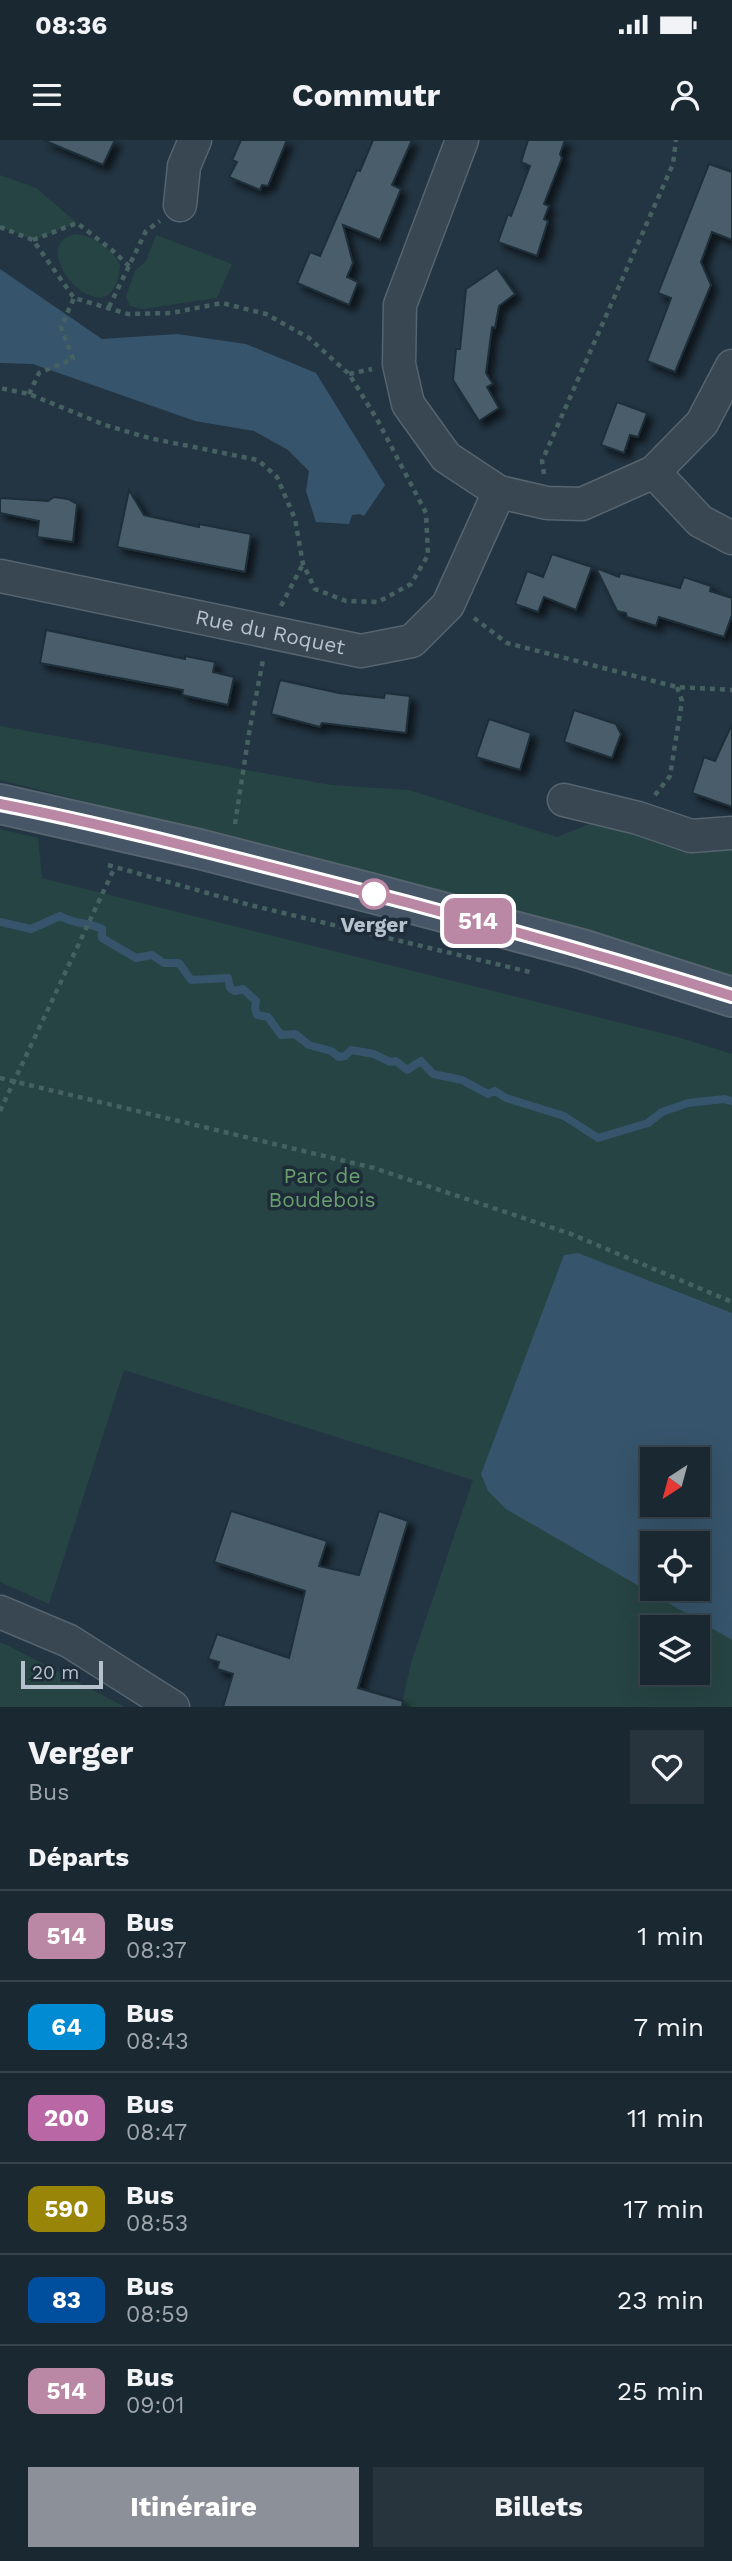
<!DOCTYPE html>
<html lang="fr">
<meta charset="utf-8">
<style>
:root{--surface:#1a2832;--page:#27343e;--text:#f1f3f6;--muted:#9fa6ac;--line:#38444d;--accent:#8c9099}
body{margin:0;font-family:"Work Sans",sans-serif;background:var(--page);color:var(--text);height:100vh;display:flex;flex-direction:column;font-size:26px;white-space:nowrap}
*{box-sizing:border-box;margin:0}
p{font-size:23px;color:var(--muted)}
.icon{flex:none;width:38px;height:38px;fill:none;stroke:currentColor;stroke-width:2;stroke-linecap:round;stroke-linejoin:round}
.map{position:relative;height:1567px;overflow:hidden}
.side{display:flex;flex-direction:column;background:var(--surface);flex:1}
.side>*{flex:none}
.badge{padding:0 14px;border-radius:10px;font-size:24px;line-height:46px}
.needle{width:46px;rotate:216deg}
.buttons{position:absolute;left:640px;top:1307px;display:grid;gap:14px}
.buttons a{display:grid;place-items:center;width:70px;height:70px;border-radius:0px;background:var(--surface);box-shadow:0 7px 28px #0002,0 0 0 2px var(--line);font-size:35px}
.scale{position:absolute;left:21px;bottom:18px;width:82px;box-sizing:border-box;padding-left:7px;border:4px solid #b5c1cc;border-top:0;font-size:19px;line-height:24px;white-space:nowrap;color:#b5c1cc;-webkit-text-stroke:5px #1d2c38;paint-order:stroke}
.map>.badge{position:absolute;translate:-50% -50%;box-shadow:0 0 0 4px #fff}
h2{padding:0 28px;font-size:26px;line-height:63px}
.round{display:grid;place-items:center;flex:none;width:74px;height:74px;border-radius:0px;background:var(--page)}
.headline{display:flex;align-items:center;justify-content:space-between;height:119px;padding:0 28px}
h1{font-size:33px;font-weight:700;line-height:52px}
.primary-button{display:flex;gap:14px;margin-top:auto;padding:14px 28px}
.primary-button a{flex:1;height:80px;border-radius:0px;background:var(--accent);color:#fff;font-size:28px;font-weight:700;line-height:80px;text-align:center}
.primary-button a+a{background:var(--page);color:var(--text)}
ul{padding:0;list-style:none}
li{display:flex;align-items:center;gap:21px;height:91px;padding:0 28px;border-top:2px solid var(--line)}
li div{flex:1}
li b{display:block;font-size:26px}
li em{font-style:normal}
li .badge{min-width:77px;font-weight:700;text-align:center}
.status{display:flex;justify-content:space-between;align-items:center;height:49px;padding:0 35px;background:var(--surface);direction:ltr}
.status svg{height:19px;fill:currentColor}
header{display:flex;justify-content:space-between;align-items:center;height:91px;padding:0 28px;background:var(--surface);font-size:32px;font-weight:700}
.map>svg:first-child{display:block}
.green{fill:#264443;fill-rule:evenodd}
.water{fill:#36546b;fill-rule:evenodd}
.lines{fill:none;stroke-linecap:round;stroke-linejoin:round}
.stream{stroke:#36546b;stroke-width:8}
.building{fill:#495d6b;stroke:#1f2e39;stroke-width:2;filter:url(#shadow)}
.minor-casing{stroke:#56646f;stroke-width:35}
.secondary-casing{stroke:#56646f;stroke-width:42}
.path{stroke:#466161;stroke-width:4.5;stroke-dasharray:5 5;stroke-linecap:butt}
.minor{stroke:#384752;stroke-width:32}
.secondary{stroke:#465666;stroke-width:38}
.line-casing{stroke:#fff;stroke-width:16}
.line{stroke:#ba88a4;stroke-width:10}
.stop-dot{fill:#fff;stroke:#ba88a4;stroke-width:3.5}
.labels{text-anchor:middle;stroke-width:7;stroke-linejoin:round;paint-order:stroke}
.street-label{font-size:21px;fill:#b5c1cc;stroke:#1d2c38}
.stop-label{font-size:21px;font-weight:bold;fill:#b5c1cc;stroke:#1d2c38}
.park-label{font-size:21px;fill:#6a9f6e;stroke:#1d2c38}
</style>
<div class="status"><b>08:36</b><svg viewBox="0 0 49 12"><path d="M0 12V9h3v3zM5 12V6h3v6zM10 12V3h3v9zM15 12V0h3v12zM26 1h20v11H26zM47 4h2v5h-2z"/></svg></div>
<header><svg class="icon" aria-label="menu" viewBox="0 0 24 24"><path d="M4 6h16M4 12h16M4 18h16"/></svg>Commutr<svg class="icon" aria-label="person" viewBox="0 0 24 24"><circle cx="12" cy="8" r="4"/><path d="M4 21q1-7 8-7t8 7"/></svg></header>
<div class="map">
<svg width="732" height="1567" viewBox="0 0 732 1567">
<defs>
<filter id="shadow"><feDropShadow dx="6" dy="6" stdDeviation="3.5" flood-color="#0009"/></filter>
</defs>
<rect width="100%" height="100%" fill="#233543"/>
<g class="green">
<path d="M 0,35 L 36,48 L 77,83 L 33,100 L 0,87 Z"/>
<path d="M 75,94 C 94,96 111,108 120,125 C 114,208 20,107 75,94 Z"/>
<path d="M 156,95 L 232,124 L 217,158 L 143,169 L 130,166 L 126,156 L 135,131 L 146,121 Z"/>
<path d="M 0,586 L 331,645 L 409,650 L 557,697 L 597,681 L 694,711 L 732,710 L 732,837 L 275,709 L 0,640 Z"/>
<path d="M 0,689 L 38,698 L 42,738 L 681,898 L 732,914 L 732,1567 L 401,1567 L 411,1523 L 473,1340 L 124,1230 L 49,1464 L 0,1442 ZM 653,1320 L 698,1320 L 698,1365 L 653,1365 ZM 653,1404 L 698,1404 L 698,1449 L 653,1449 ZM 653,1488 L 698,1488 L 698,1533 L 653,1533 Z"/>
<path d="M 0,1502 L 9,1506 L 125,1567 L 0,1567 Z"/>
</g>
<g class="water">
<path d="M 0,129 L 102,199 L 177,194 L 246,204 L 316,233 L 385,345 L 364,376 L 360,374 L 352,375 L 349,384 L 316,382 L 306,351 L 309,331 L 288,310 L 254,291 L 195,281 L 33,224 L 0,223 Z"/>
<path d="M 578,1113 L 732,1173 L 732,1500 L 506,1369 L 488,1351 L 481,1334 L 564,1115 ZM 653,1320 L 698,1320 L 698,1365 L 653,1365 ZM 653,1404 L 698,1404 L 698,1449 L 653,1449 Z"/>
</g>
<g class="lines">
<path class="stream" d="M 0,782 L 31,789 L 60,776 C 76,785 89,782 102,789 L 102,798 L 136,818 L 152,815 L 164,823 L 179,823 L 191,840 L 228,838 L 230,848 L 235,851 L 243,849 L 256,861 L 255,868 L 257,875 L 268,877 L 281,895 L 295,894 L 309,905 L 331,911 L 339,917 L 345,916 L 351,910 L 374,914 L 390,922 L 396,921 L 407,930 L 421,921 L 433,934 L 462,940 L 488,954 L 495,951 L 506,958 L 564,976 L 598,998 L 648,983 L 662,972 L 688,963 L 724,959 L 732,961"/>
</g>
<g class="building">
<path d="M 43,0 L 115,0 L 103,25 Z"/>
<path d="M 241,0 L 287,0 L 268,46 L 262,45 L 260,50 L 229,37 L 237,22 L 232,20 Z"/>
<path d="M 373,0 L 412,0 L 392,45 L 401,49 L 380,100 L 343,85 L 353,123 L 347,137 L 358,142 L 349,165 L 297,143 L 310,112 L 320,116 L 357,30 L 360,31 Z"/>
<path d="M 528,0 L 565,0 L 560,14 L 562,18 L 544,64 L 549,66 L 544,79 L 548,81 L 537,116 L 498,102 L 508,74 L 511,76 L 530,26 L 521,22 Z"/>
<path d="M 709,24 L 732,32 L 732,100 L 712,92 L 701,122 L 711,145 L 675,232 L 647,221 L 671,158 L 658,153 Z"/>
<path d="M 497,128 L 515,154 L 499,166 L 495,188 L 492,187 L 486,233 L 493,244 L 487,247 L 499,268 L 479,281 L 453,240 L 456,209 L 460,209 L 466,149 Z"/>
<path d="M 617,262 L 647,273 L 638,297 L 630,295 L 624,313 L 601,305 Z"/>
<path d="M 129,350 L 144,375 L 199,387 L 199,384 L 251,394 L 245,432 L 117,407 Z"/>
<path d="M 54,357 L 68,359 L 77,364 L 73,402 L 37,397 L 39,381 L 0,373 L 0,358 L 48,361 Z"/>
<path d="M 552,414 L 592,427 L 576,470 L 544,457 L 538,472 L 515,464 L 527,431 L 543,437 Z"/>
<path d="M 596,428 L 619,437 L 620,433 L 680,448 L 684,437 L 711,446 L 710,451 L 732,458 L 732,475 L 724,497 L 659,477 L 656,486 L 627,477 L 626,473 L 617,471 Z"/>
<path d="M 46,490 L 185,519 L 185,516 L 215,522 L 213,532 L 234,537 L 228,565 L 182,555 L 183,550 L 40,523 Z"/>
<path d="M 280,540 L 339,553 L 384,558 L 385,553 L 410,556 L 406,593 L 322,583 L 320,587 L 271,574 Z"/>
<path d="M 574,570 L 616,584 L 621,594 L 612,618 L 564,602 Z"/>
<path d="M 489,579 L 531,593 L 520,630 L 476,617 Z"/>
<path d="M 732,584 L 732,667 L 692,653 L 704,617 L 715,621 Z"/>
<path d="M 231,1371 L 327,1401 L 319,1426 L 359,1435 L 379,1371 L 408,1381 L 358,1548 L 403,1561 L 402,1567 L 223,1567 L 233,1534 L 217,1529 L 219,1522 L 208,1519 L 217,1494 L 289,1518 L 305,1451 L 214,1422 Z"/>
</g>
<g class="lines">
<g class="minor-casing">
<g id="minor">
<path d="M 462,0 L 400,165 L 399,224 L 408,264 L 446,317 L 499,352 L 547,363 L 582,364 L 654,332 L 702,283 L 732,226"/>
<path d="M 180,65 L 184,26 L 195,0"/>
<path d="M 654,332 L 700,381 L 732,398"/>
<path id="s1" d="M 0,436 L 361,511 L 412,501 L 448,465 L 499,352"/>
<path d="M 564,660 L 638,678 L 691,696 L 732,693"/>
<path d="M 0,1472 L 69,1501 L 173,1567"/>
</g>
</g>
<g class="secondary-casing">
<path id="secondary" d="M 0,664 L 199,709 L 371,753 L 582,809 L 732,857"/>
</g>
<g class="path">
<path d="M 0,87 L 33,100 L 74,158 L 128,174 L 171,173 L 222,163 L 266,174 L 309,198 L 349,234 L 378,281 L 426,373 L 428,415 L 411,444 L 378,462 L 346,461 L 315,449 L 303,424 L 295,379 L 277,337 L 258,320 L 149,298 L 105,285 L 29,254 L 0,248"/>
<path d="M 33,100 L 77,83 L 112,110 L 130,127"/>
<path d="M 109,167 L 146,91 L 160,81"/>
<path d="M 349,234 L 372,229"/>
<path d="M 29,254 L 39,233 L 73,219 L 61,187 L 74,158"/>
<path d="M 544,334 L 542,321 L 673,24 L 676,0"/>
<path d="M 281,466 L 303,424"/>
<path d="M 474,478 L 507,503 L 677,547 L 732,550"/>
<path d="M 655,655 L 670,636 L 682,561 L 677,547"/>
<path d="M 235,684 L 249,593 L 263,520"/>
<path d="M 108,725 L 250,765 L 530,832"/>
<path d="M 0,938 L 374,1028 L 571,1094 L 732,1162"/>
<path d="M 0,971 L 115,727"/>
</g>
<use href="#minor" class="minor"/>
<use href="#secondary" class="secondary"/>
</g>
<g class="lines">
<g class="line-casing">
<path id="line" d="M 0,664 C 102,684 203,710 304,736 C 448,772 591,812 732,856"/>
</g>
<use href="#line" class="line"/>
</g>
<circle class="stop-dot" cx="374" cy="754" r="14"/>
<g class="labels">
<g class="street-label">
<text dy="7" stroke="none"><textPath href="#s1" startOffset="276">Rue du Roquet</textPath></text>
</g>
<g class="stop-label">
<text x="374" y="792">Verger</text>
</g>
<g class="park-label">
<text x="322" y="1043">Parc de<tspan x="322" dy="24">Boudebois</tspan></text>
</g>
</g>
</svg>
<div class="buttons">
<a><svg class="needle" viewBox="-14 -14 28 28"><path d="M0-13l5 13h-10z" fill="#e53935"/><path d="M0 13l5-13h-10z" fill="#9fa6ac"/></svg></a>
<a><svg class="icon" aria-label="locate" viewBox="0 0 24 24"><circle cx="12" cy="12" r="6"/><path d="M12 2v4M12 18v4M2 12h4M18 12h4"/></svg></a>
<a><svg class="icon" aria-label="layers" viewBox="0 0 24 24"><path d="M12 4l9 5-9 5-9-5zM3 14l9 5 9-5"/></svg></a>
</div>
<div class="scale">20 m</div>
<b class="badge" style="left:478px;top:781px;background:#ba88a4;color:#fff">514</b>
</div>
<section class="side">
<div class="headline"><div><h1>Verger</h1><p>Bus</p></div><a class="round"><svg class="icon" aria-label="heart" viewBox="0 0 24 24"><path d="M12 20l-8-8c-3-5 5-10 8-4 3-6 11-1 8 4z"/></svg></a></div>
<h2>Départs</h2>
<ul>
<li><span class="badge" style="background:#ba88a4;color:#fff">514</span><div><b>Bus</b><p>08:37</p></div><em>1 min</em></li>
<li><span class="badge" style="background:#008bd2;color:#fff">64</span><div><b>Bus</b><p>08:43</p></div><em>7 min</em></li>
<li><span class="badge" style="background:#ba67a6;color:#fff">200</span><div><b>Bus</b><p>08:47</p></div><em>11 min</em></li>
<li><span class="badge" style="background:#998608;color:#fff">590</span><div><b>Bus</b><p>08:53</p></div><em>17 min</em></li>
<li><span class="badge" style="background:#004f9e;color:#fff">83</span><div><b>Bus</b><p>08:59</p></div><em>23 min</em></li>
<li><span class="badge" style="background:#ba88a4;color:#fff">514</span><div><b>Bus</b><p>09:01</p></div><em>25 min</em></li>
</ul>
<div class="primary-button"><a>Itinéraire</a><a>Billets</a></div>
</section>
